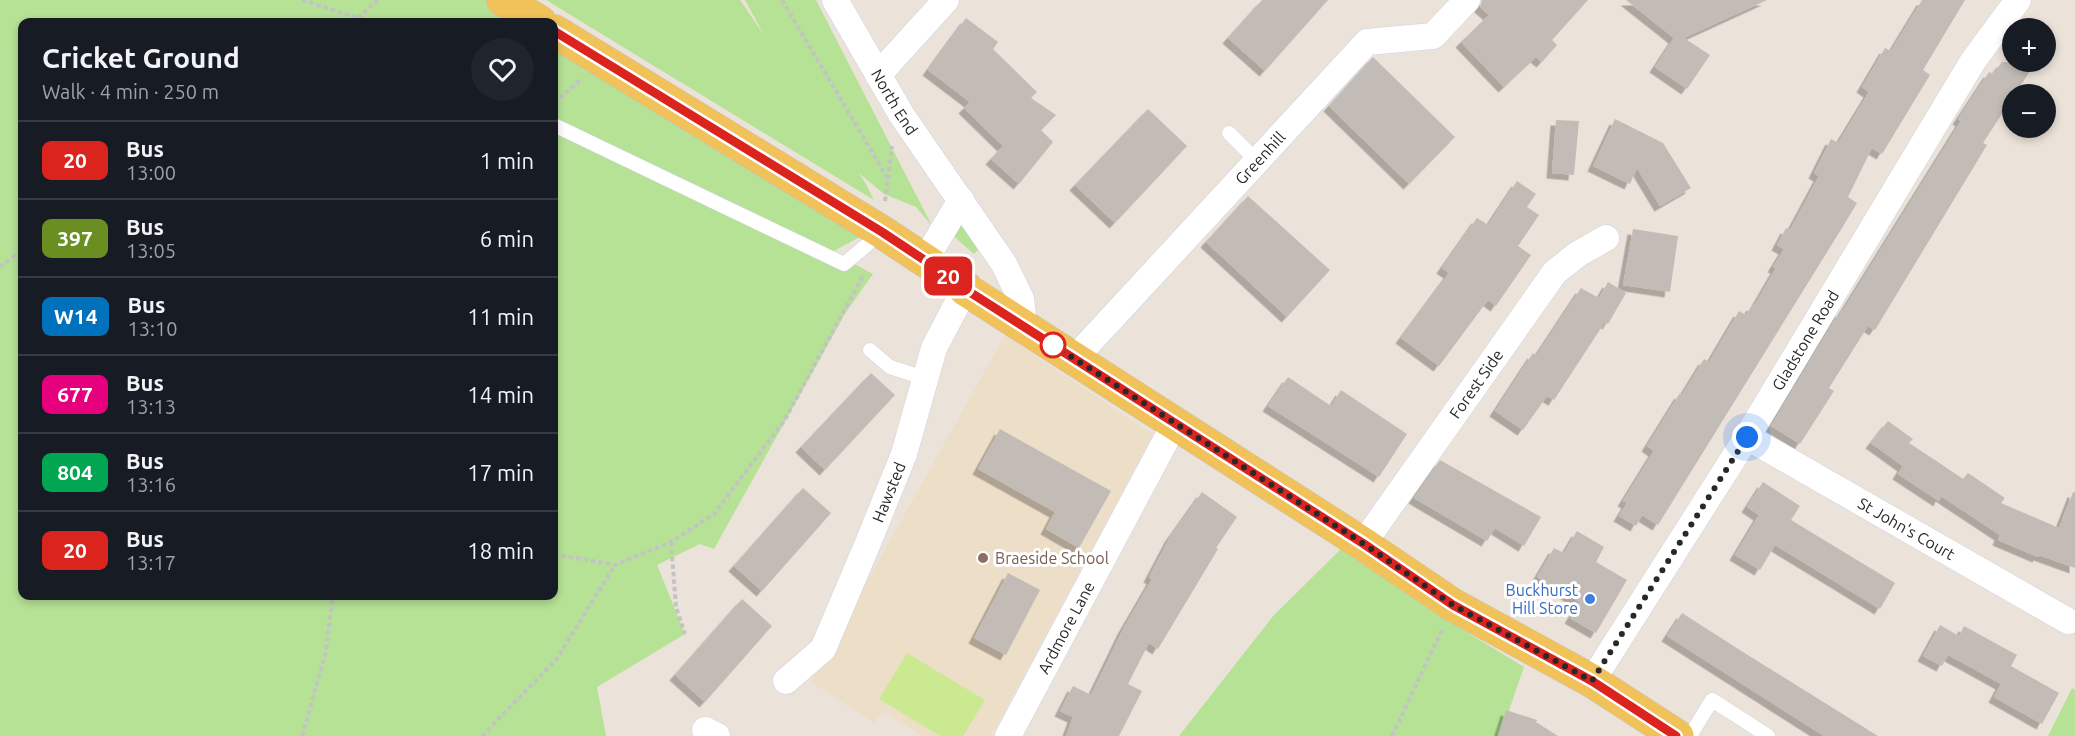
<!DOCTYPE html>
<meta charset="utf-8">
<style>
:root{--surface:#171b24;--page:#20242c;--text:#f1f3f6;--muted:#9ea1a6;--line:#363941}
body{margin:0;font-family:Ubuntu,sans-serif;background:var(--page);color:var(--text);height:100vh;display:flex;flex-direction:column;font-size:22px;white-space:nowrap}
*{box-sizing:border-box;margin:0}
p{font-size:20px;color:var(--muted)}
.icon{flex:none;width:33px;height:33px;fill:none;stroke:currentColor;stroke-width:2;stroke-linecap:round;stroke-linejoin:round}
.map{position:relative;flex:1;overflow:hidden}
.sheet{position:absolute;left:18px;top:18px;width:540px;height:582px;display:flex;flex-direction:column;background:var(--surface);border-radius:12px;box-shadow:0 3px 9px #0003}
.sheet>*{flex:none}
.badge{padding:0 12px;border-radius:9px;font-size:21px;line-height:39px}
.tools{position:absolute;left:2002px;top:18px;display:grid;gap:12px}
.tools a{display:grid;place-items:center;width:54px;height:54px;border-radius:50%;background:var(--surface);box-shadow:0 3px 9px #0003;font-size:30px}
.you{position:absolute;width:30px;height:30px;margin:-15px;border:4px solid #fff;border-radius:50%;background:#1a73e8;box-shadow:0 0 0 9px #1a73e833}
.map>.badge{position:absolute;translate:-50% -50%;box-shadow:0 0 0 3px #fff}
.round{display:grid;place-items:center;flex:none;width:63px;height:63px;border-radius:32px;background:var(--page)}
.overview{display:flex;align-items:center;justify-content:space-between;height:102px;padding:0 24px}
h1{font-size:28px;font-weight:700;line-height:45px}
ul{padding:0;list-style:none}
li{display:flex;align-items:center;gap:18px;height:78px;padding:0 24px;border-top:2px solid var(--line)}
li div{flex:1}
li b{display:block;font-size:22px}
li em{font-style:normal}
li .badge{min-width:66px;font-weight:700;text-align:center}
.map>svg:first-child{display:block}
.education{fill:#eddec8}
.green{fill:#b5e295}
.pitch{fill:#cae991}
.building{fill:#c3bcb6;filter:url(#shadow)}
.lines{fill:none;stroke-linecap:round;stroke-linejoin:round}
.lane-casing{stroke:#cfd4e1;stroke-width:15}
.street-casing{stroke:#cfd4e1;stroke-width:27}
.primary-casing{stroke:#c3c3c3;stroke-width:34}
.path{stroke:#c3c3c3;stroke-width:4;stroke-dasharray:4.5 3;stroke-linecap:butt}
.lane{stroke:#fff;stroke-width:14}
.street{stroke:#fff;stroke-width:26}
.primary{stroke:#f0c259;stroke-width:33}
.line-casing{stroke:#fff;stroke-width:14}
.line{stroke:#dc241f;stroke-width:9}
.walk{stroke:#282828;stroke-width:6;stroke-dasharray:0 10.8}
.stop-dot{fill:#fff;stroke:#dc241f;stroke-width:3}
.education-dot{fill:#8d6e63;stroke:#fff;stroke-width:2}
.shop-dot{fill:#3f7fe0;stroke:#fff;stroke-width:2}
.labels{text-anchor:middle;stroke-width:6;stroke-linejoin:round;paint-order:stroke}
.street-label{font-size:16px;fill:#282828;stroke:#fff}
.education-label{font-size:16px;fill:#785e54;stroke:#fff;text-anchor:start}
.shop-label{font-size:16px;fill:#366cbe;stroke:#fff;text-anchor:end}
</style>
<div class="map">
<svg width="2075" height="736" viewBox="0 0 2075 736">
<defs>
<filter id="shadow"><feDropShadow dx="-5.5" dy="5.5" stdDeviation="0" flood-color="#0004"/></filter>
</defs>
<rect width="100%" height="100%" fill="#ebe2d9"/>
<path class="education" d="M 1005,335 L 1153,435 L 991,736 L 922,736 L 882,711 L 874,723 L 811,682 Z"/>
<g class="green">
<path d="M 0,0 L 487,0 L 523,22 L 22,22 L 22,596 L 554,596 L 554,41 L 867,233 L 832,252 L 873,274 L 846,312 L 714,549 L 700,544 L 657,565 L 685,634 L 597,687 L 606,736 L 0,736 Z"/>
<path d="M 546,0 L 740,0 L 764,35 L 745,0 L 816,0 L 932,226 L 916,207 L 884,194 L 859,173 L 866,184 L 874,200 Z"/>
<path d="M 957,225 L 967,226 L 980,248 L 974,254 L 949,232 Z"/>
<path d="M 1342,548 L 1429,609 L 1524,667 L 1500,736 L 1179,736 L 1274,615 Z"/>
<path d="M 2072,688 L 2075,690 L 2075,736 L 2048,736 Z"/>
</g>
<path class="pitch" d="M 907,653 L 985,700 L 963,736 L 940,736 L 879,699 Z"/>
<g class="building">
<path d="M 1262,0 L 1328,0 L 1265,71 L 1228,38 Z"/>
<path d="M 1482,0 L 1588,0 L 1552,40 L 1557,45 L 1542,62 L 1536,57 L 1504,87 L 1461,42 L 1489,15 L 1480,7 Z"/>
<path d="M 1626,0 L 1767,0 L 1684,38 L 1710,55 L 1687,89 L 1655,67 L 1674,38 Z"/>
<path d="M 1922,0 L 1965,0 L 1923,70 L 1930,75 L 1882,154 L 1872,148 L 1848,197 L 1857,203 L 1842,228 L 1658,525 L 1642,515 L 1636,526 L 1619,516 L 1627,503 L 1623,501 L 1654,451 L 1647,446 L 1680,393 L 1682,395 L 1704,359 L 1709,362 L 1739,311 L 1746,315 L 1752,305 L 1754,306 L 1776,268 L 1773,267 L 1784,249 L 1777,245 L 1786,228 L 1790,230 L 1819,176 L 1814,173 L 1831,139 L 1838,143 L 1869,92 L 1862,87 L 1885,48 L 1891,51 Z"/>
<path d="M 966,18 L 998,42 L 993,49 L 1037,92 L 1031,98 L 1056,115 L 1041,130 L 1053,142 L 1019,184 L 991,159 L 1003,146 L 964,108 L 970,102 L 928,70 Z"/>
<path d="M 1373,57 L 1455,137 L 1409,184 L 1329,106 Z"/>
<path d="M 2002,62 L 2036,62 L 1983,143 L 1987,145 L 1875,330 L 1868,326 L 1829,388 L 1834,391 L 1800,444 L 1771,426 L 1840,311 L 1842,312 L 1961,121 L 1958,119 L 1989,72 L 1993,74 Z"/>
<path d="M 1148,109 L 1187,146 L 1115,223 L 1075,185 Z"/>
<path d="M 1615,119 L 1663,143 L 1691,188 L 1660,206 L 1637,168 L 1630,184 L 1593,166 Z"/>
<path d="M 1556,120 L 1579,121 L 1574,175 L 1552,173 Z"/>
<path d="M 1517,181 L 1536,194 L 1527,207 L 1539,215 L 1518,246 L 1531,255 L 1496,306 L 1488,300 L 1439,366 L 1401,338 L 1449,273 L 1442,268 L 1477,218 L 1488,225 Z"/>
<path d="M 1248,196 L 1330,270 L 1287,317 L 1206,242 Z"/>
<path d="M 1633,229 L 1678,236 L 1670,292 L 1623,285 Z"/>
<path d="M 1608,282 L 1626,293 L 1608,324 L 1605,322 L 1554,400 L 1547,396 L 1523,430 L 1495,411 L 1533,353 L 1536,356 L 1581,288 L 1599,298 Z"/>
<path d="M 871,373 L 895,395 L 825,470 L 801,447 Z"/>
<path d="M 1288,377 L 1331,406 L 1341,390 L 1407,434 L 1379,477 L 1268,406 Z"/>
<path d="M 1888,421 L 1913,439 L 1909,443 L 1938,462 L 1963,479 L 1968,473 L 2005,498 L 2001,503 L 2059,528 L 2073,492 L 2075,492 L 2075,568 L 2039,555 L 2038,557 L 1998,540 L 2000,535 L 1941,496 L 1939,501 L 1898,474 L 1903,466 L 1871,443 Z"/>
<path d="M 1000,429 L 1111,491 L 1079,548 L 1046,529 L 1055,512 L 978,469 Z"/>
<path d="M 1440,460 L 1541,517 L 1524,546 L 1495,528 L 1487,541 L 1414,498 Z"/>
<path d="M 1763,482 L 1800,506 L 1791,520 L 1895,583 L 1880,609 L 1775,545 L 1760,570 L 1735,555 L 1759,515 L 1747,507 Z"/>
<path d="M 803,488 L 831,513 L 762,591 L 734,566 Z"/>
<path d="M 1202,492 L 1237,517 L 1216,548 L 1218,549 L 1158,649 L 1149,643 L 1128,684 L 1142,691 L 1119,736 L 1066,736 L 1073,717 L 1060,711 L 1073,686 L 1091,695 L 1123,629 L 1152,579 L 1149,577 L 1170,537 Z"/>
<path d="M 1577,531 L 1604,547 L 1596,562 L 1627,580 L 1596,633 L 1570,618 L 1580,602 L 1537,577 L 1554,548 L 1564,553 Z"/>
<path d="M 1008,573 L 1040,590 L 1006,655 L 974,638 Z"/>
<path d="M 742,599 L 772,626 L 705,702 L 675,675 Z"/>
<path d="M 1682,613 L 1743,652 L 1878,736 L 1824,736 L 1667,636 Z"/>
<path d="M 1940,625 L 1959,636 L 1964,626 L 2017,655 L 2011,666 L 2059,693 L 2042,724 L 1994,697 L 2001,684 L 1965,664 L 1948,655 L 1942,666 L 1923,656 Z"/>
<path d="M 1506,710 L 1537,720 L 1536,722 L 1558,736 L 1498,736 Z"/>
</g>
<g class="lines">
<g class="lane-casing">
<g id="lane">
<path d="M 554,125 L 844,264 L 881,233"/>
<path d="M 1229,133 L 1257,161"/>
<path d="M 870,350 L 890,367 L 924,378"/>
<path d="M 1690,736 L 1712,700 L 1768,736"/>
</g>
</g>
<g class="street-casing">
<g id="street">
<path id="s1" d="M 835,0 L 901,114 L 1004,264 L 1021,299 L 1023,317 L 1019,322"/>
<path d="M 878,75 L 946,0"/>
<path d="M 925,260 L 961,200"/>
<path id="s2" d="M 1074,359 L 1367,42 L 1433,36 L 1467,0"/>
<path id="s3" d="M 1747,437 L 2068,621"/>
<path id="s4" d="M 1363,544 L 1555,272 L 1578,254 L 1606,238"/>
<path id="s5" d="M 786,681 L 823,649 L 868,543 L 904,454 L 934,348 L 965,289"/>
<path id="s6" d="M 1592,681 L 1747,437 L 1973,61 L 2018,0"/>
<path d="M 705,730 L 717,736"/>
<path id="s7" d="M 1008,736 L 1174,425"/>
</g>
</g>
<g class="primary-casing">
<g id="primary">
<path d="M 503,0 L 540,22"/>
<path d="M 554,31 L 882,232 L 965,287 L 965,289 L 1363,544 L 1453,605 L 1592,681 L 1677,736"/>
</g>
</g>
<g class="path">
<path d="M 302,0 L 370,22"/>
<path d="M 782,0 L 888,179"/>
<path d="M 358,18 L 378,0"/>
<path d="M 554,103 L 578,82 L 580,77"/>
<path d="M 885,201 L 892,146"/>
<path d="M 0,267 L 22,250"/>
<path d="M 671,542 L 676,607 L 685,634"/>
<path d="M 554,554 L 615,565 L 671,542 L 714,514 L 784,421 L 864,274"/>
<path d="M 302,736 L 325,655 L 333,596"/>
<path d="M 482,736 L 556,660 L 615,565"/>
<path d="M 1392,736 L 1442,630"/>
</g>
<use href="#lane" class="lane"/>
<use href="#street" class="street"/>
<use href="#primary" class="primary"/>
</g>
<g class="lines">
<g class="line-casing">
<path id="line" d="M 554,31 L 882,232 L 965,287 L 965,289 L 1364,544 L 1453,605 L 1592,681 L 1676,736"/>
</g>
<use href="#line" class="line"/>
<path class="walk" d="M 1053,345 L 1364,544 L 1453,605 L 1592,681 L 1747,437"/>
</g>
<circle class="stop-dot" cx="1053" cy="345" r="12"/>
<circle class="education-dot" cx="983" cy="558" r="6"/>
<circle class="shop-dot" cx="1590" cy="599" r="6"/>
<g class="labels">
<g class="street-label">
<text dy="6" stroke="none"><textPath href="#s1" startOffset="118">North End</textPath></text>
<text dy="6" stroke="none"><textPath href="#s2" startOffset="274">Greenhill</textPath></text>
<text dy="6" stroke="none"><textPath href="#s6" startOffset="402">Gladstone Road</textPath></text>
<text dy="6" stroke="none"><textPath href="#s4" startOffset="196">Forest Side</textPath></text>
<text dy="6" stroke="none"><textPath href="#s5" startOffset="219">Hawsted</textPath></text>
<text dy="6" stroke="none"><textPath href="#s3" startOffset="184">St John's Court</textPath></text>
<text dy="6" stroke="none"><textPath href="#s7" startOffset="123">Ardmore Lane</textPath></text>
</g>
<g class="education-label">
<text x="995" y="564">Braeside School</text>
</g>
<g class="shop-label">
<text x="1578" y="596">Buckhurst<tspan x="1578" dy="18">Hill Store</tspan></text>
</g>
</g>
</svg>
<div class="tools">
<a>+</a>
<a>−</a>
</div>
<div class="you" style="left:1747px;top:437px"></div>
<b class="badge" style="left:948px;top:276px;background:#dc241f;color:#fff">20</b>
<section class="sheet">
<div class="overview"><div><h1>Cricket Ground</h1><p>Walk · 4 min · 250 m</p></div><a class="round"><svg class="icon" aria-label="heart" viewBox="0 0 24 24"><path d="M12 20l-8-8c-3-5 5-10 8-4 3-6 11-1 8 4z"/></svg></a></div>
<ul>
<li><span class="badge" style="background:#dc241f;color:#fff">20</span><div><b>Bus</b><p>13:00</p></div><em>1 min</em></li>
<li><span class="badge" style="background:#6b8e23;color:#fff">397</span><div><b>Bus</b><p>13:05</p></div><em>6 min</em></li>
<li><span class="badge" style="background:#0072bc;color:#fff">W14</span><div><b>Bus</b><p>13:10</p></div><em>11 min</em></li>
<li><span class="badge" style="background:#e6007e;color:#fff">677</span><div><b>Bus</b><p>13:13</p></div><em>14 min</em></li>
<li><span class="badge" style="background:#00a651;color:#fff">804</span><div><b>Bus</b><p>13:16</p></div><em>17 min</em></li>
<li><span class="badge" style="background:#dc241f;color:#fff">20</span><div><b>Bus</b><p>13:17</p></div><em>18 min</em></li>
</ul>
</section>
</div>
